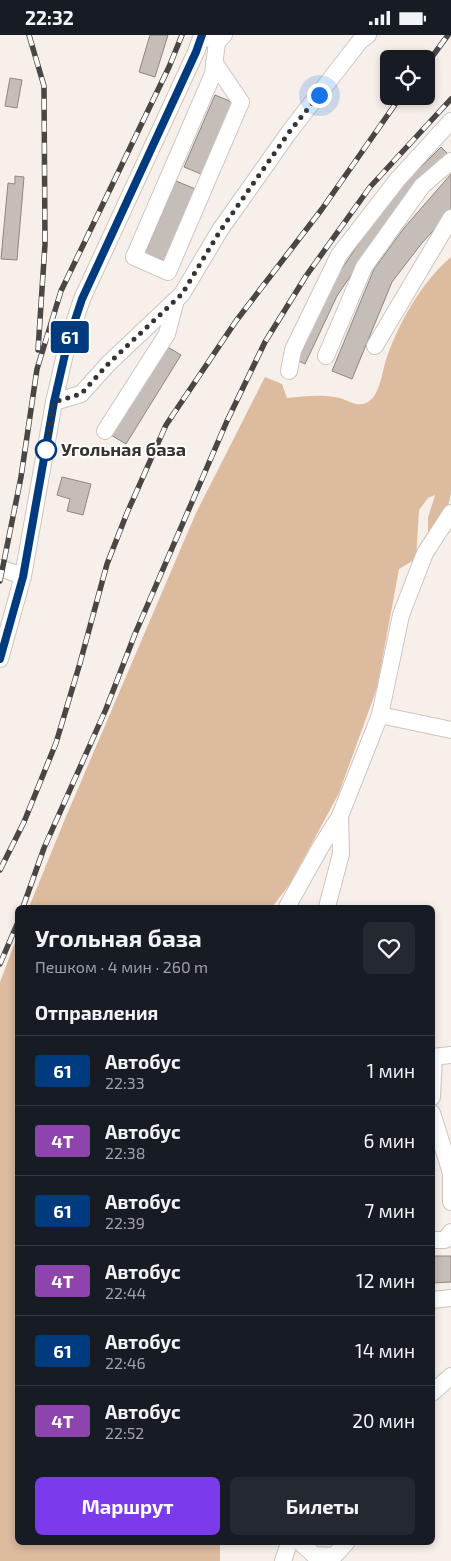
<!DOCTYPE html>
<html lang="ru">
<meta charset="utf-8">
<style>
:root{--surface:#171b24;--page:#242831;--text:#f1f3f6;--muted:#9ea1a6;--line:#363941;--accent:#7c3aed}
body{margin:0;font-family:"Exo 2",sans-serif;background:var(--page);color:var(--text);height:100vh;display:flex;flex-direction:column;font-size:19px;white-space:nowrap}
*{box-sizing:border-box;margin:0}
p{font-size:16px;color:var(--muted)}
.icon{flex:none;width:28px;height:28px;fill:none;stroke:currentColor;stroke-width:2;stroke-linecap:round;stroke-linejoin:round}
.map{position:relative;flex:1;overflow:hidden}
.drawer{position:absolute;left:15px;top:870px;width:420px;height:640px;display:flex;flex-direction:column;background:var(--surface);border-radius:8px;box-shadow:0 2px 8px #0003}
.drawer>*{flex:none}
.badge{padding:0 10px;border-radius:4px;font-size:18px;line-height:32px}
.controls{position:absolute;left:380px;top:15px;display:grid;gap:10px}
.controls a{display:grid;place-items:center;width:55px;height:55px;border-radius:8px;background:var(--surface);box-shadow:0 2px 8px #0003;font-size:25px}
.you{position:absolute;width:25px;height:25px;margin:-12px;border:4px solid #fff;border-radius:50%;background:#1a73e8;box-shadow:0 0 0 8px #1a73e833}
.map>.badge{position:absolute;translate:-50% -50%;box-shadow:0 0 0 2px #fff}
h2{padding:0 20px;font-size:19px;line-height:45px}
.round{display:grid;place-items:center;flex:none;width:52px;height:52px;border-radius:8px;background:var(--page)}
.summary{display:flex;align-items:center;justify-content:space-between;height:85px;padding:0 20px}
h1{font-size:24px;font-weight:700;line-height:38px}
.action{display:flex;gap:10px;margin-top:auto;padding:10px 20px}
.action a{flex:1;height:58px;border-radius:8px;background:var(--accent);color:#fff;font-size:20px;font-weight:700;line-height:58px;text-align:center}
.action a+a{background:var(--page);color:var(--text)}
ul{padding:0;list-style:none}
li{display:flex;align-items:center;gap:15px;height:70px;padding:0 20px;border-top:1px solid var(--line)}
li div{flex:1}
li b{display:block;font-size:19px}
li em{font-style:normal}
li .badge{min-width:55px;font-weight:700;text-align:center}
.status{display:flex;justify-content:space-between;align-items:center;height:35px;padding:0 25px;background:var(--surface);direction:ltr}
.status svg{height:14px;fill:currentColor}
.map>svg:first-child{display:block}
.green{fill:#dcbb9f}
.building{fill:#c5beb8;stroke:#8e8781}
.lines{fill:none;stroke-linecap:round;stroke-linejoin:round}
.minor-casing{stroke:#cdc5bf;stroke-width:18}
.minor{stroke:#fff;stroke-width:16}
.rail-casing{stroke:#4a4644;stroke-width:5.5}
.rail{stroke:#fefefe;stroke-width:4;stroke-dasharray:11;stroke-linecap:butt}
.line-casing{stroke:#fff;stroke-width:11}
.line{stroke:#003b80;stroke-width:8}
.walk{stroke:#363331;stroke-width:5;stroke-dasharray:0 9}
.stop-dot{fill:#fff;stroke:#003b80;stroke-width:2.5}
.labels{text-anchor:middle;stroke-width:4;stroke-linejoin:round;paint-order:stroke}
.stop-label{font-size:18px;font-weight:bold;fill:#363331;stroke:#fefefe;text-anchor:start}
</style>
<div class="status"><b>22:32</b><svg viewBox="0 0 49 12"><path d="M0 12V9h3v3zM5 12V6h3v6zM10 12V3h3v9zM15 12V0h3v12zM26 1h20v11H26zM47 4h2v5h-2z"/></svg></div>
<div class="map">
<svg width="451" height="1526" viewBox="0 0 451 1526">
<rect width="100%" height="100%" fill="#f7efe9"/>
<g class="green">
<path d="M 451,222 L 451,458 L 447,476 L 428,500 L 428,483 L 435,460 L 428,463 L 419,475 L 416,524 L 399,534 L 377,653 L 339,758 L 290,849 L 272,872 L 29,872 L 65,784 L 196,478 L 265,342 L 282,349 L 287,363 C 306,361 322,359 340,363 C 349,366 357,372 366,368 C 379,363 382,339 385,328 C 397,291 421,247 451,222 Z"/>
<path d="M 17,902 L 18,1508 L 220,1508 L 220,1526 L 0,1526 L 0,947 Z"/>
</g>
<g class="building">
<path d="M 150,0 L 168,0 L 155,42 L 139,37 Z"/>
<path d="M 10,43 L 22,45 L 17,73 L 5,71 Z"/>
<path d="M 215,60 L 237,69 L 206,141 L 184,132 Z"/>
<path d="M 441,112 L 449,120 L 397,172 L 337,261 L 305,329 L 295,324 L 327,256 L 388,165 Z"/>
<path d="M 451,139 L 451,176 L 422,208 L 392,247 L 352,344 L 332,336 L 374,234 L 404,193 Z"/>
<path d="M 15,141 L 24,142 L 17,225 L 1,224 L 8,148 L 15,149 Z"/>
<path d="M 176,146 L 198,155 L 167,227 L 145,218 Z"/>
<path d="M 166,311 L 181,320 L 126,409 L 111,400 Z"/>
<path d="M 62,442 L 91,449 L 83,480 L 67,476 L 70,464 L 57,460 Z"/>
<path d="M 432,1221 L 451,1221 L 451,1247 L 432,1248 Z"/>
</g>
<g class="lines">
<g class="minor-casing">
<g id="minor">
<path d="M 214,27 L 241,67 L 168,237 L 134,222 L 213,39 L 217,7"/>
<path d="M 375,311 L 451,183"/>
<path d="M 326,321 L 364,232 L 422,151 L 451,126"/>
<path d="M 289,336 L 293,315 L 339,220 L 398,144 L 451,86"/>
<path d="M 54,367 L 81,359 L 109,328 L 182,259 L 220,195 L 290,96 L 360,6 L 368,0"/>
<path d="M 105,396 L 167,299 L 176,265"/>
<path d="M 0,533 L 23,541"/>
<path d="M 0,624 L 23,541 L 54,367 L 68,306 L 82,264 L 196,17 L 202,0 L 217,7 L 224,0"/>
<path d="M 380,680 L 451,695"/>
<path d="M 287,872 L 320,813 L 340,781"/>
<path d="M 327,872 L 341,819 L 340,781 L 380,680 L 401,580 L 425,518 L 451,478"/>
<path d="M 432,1022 L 451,1020"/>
<path d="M 432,1062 L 434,1022"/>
<path d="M 432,1078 L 451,1138 L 451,1167"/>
<path d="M 432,1205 L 445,1205 L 451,1197"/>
<path d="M 432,1265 L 451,1263"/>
<path d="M 432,1358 L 451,1341"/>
<path d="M 301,1508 L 314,1520 L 334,1521 L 346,1508"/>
<path d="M 283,1526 L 289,1508"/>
</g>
</g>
<use href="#minor" class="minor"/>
<g class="rail-casing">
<g id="rail">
<path d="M 29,0 L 44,51 L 45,209 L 38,315"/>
<path d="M 426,30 L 448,0"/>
<path d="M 0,546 L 21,442 L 37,334 L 61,256 L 169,32 L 182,0"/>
<path d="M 0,835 L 24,787 L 56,708 L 80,628 L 107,529 L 127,478 L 166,390 L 236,286 L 322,174 L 401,61"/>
<path d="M 23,872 L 44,813 L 106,674 L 135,599 L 227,386 L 265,307 L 306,241 L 370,152 L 451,64"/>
<path d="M 0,929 L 18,887"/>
</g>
</g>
<use href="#rail" class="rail"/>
</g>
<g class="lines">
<g class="line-casing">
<path id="line" d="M 0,624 L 23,542 L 54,367 L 68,306 L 82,264 L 196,17 L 202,0"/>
</g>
<use href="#line" class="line"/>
<path class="walk" d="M 46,415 L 54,367 L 81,359 L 109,328 L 182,259 L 220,196 L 290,96 L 319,60"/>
</g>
<circle class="stop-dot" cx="46" cy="415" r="10"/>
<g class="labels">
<g class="stop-label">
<text x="61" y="421">Угольная база</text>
</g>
</g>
</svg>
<div class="controls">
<a><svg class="icon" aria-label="locate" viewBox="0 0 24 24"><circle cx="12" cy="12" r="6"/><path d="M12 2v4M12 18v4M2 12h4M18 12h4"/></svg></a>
</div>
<div class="you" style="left:319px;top:60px"></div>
<b class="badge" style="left:70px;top:302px;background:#003b80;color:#fff">61</b>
<section class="drawer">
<div class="summary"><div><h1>Угольная база</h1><p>Пешком · 4 мин · 260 m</p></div><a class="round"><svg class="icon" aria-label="heart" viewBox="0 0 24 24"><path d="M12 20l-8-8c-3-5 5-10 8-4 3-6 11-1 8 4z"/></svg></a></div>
<h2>Отправления</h2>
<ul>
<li><span class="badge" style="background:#003b80;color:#fff">61</span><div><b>Автобус</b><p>22:33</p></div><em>1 мин</em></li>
<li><span class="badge" style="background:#8e44ad;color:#fff">4Т</span><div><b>Автобус</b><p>22:38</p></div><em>6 мин</em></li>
<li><span class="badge" style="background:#003b80;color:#fff">61</span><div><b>Автобус</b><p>22:39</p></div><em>7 мин</em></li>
<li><span class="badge" style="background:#8e44ad;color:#fff">4Т</span><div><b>Автобус</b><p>22:44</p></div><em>12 мин</em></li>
<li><span class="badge" style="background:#003b80;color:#fff">61</span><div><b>Автобус</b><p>22:46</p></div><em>14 мин</em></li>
<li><span class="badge" style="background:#8e44ad;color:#fff">4Т</span><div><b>Автобус</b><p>22:52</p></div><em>20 мин</em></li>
</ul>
<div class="action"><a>Маршрут</a><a>Билеты</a></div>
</section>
</div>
